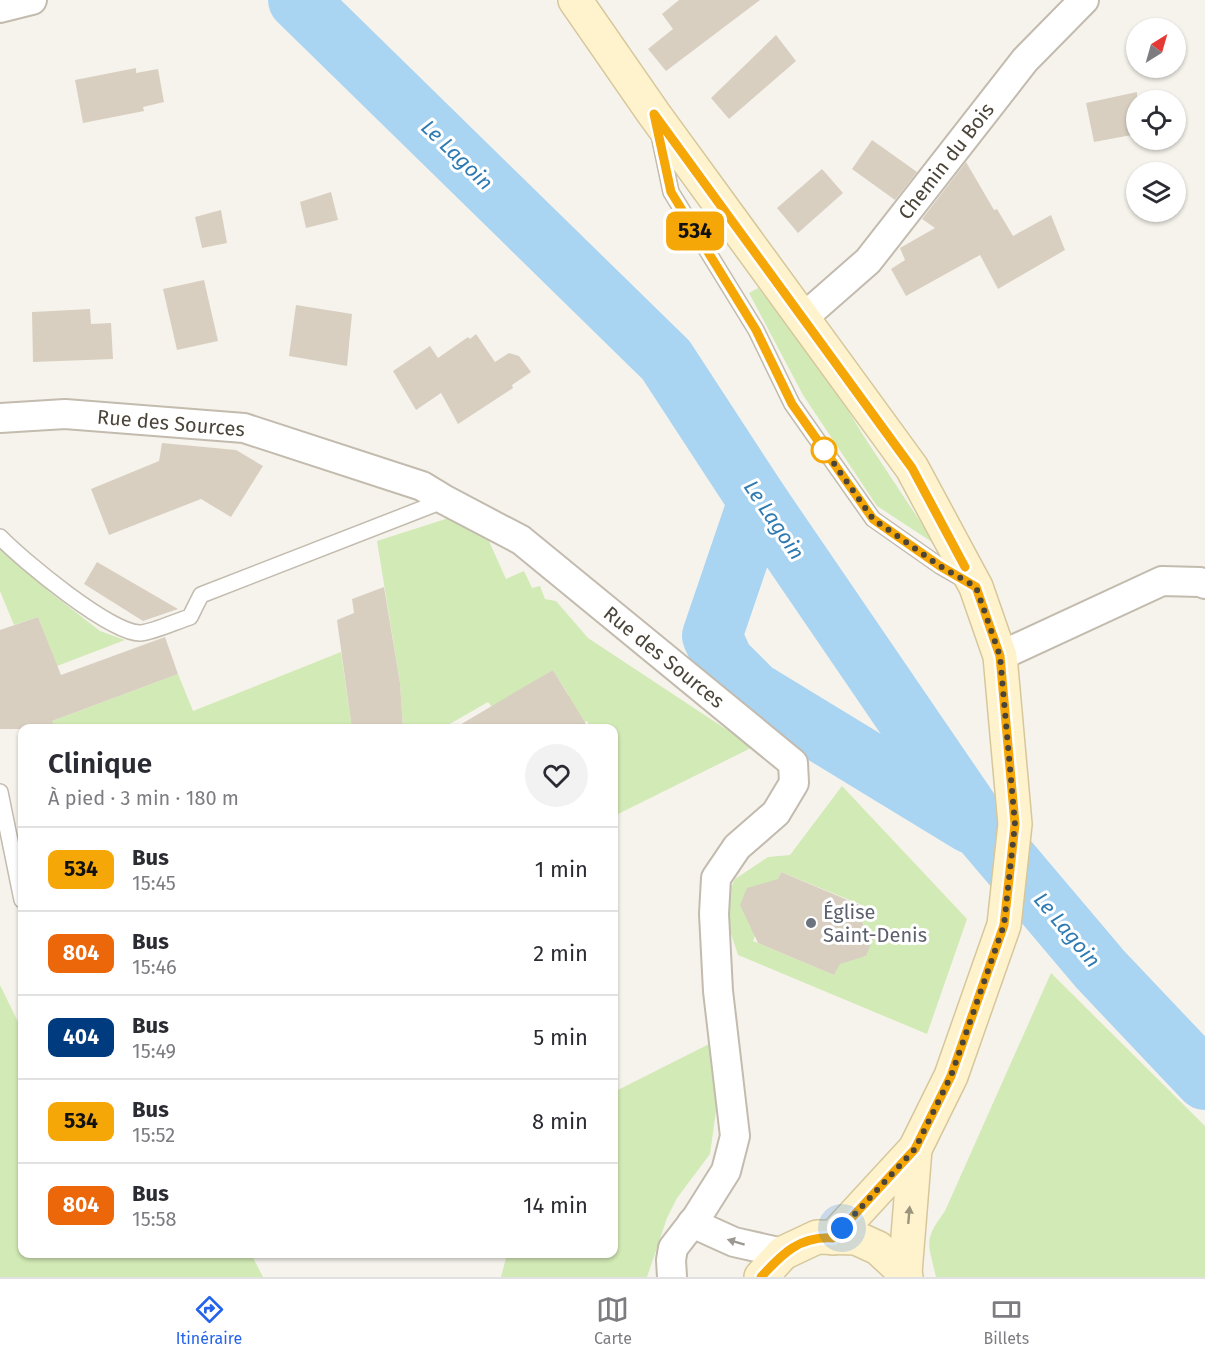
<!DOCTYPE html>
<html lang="fr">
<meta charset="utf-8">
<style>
:root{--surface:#fff;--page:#f2f2f3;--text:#2b2b33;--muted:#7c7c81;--line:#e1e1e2;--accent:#2563eb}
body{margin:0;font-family:"Fira Sans",sans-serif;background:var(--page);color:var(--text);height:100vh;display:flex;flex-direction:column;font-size:22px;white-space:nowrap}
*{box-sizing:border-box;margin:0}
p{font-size:20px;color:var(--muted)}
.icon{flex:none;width:33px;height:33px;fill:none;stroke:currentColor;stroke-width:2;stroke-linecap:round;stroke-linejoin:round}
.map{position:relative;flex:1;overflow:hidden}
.drawer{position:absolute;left:18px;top:724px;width:600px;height:534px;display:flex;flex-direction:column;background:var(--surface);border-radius:12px;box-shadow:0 2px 4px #0004}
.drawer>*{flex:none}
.badge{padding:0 12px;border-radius:9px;font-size:21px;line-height:39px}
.needle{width:39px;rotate:37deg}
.controls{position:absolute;left:1126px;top:18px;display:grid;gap:12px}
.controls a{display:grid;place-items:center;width:60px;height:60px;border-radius:50%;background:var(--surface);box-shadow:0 2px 4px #0004;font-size:30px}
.you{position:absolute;width:30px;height:30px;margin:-15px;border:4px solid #fff;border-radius:50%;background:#1a73e8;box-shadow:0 0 0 9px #1a73e833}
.map>.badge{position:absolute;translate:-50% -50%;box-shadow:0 0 0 3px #fff}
.round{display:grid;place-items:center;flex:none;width:63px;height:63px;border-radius:32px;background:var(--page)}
.head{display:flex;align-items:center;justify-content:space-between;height:102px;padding:0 30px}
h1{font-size:28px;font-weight:600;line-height:45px}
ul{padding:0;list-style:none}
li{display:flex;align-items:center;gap:18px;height:84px;padding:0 30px;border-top:2px solid var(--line)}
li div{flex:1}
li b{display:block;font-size:22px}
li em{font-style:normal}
li .badge{min-width:66px;font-weight:700;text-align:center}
.menu{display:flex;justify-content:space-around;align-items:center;height:84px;border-top:2px solid var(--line);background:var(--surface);font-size:16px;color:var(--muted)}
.menu a{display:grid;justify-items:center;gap:3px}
.menu .on{color:var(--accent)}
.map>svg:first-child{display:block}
.green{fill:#d2eab5;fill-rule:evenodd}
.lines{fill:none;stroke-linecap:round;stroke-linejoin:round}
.river{stroke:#a9d4f2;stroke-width:60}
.building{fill:#d8cfc1}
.lane-casing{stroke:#c2bbae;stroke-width:18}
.street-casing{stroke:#c2bbae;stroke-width:32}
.secondary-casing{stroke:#d6c79b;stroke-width:36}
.lane{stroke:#fff;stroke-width:15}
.street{stroke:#fff;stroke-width:28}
.secondary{stroke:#fff3cd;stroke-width:33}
.oneway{fill:#9c937c}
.oneway2{fill:#9c9892}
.line-casing{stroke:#fff;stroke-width:14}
.line{stroke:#f5a707;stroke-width:9}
.walk{stroke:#4b4439;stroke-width:6;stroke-dasharray:0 10.8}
.stop-dot{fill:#fff;stroke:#f5a707;stroke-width:3}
.worship-dot{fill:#6b7280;stroke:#fff;stroke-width:2}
.labels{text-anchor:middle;stroke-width:6;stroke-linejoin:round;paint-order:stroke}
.street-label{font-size:20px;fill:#4b4439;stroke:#fff}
.worship-label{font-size:20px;fill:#5b616d;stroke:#fff;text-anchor:start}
.water-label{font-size:21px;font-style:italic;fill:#2e7ab2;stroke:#fff}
</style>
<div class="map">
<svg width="1205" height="1277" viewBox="0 0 1205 1277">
<rect width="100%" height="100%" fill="#f6f3ec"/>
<g class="green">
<path d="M 758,288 L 826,374 L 863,435 L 935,544 L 877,506 L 803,395 L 749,293 Z"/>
<path d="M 452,517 L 488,539 L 506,579 L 524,571 L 532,588 L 540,586 L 545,599 L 556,601 L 588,638 L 753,747 L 614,816 L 614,729 L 591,729 L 587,721 L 570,729 L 568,694 L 553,670 L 492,707 L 488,702 L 441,729 L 403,729 L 400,683 L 377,541 Z"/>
<path d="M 0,548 L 51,593 L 100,631 L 125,640 L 57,666 L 38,617 L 14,625 L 0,591 Z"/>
<path d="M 341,652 L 352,729 L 57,729 L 52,721 L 178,674 L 193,711 Z"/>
<path d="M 842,786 L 967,919 L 927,1034 L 738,955 L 722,906 L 735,879 L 768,857 L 790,855 ZM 781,872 L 862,905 L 856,921 L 863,923 L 867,930 L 865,934 L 873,938 L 865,957 L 857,955 L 842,958 L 834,975 L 753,941 Z"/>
<path d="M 1051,973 L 1205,1126 L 1205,1277 L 936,1277 C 928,1242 923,1241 945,1211 Z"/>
<path d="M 0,985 L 22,1030 L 22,1254 L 251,1254 L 263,1277 L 0,1277 Z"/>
<path d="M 711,1043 L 717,1104 L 710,1154 L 677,1198 L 667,1218 L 647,1277 L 501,1277 L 506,1258 L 501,1258 L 501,1254 L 614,1254 L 614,1092 Z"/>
</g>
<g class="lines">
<g class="river">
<path d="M 298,0 L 666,360 L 758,501 L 984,832 L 1100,969 L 1205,1080"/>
<path d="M 758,501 L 712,636 L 724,662 L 753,691 L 971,824"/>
</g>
</g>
<g class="building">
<path d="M 679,0 L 760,0 L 666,71 L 648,49 L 673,29 L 662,14 Z"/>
<path d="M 776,35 L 796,61 L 729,119 L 711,98 Z"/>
<path d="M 136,68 L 136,73 L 158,69 L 164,102 L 143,107 L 144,111 L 83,123 L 75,80 Z"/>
<path d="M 1137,92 L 1137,134 L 1094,142 L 1086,103 Z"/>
<path d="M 872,140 L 917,172 L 895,200 L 852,169 Z"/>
<path d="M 966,162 L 994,210 L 997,209 L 1013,236 L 1051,215 L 1065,250 L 998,289 L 980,255 L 906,296 L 891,269 L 905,260 L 900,248 L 935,228 L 922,219 Z"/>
<path d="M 822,169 L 843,193 L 798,233 L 777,208 Z"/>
<path d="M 331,192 L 338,220 L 306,228 L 300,202 Z"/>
<path d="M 221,210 L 227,243 L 202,248 L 195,217 Z"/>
<path d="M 204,280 L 218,341 L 177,350 L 163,289 Z"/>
<path d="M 296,305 L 352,314 L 347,366 L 289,356 Z"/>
<path d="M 90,309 L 91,324 L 111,323 L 113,359 L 33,362 L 32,312 Z"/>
<path d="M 476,334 L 495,362 L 509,353 L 519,356 L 531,372 L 512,385 L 513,388 L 458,424 L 441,393 L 416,410 L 393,371 L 430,346 L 438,358 L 468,337 L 470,339 Z"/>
<path d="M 162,443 L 236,450 L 263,466 L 231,517 L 201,499 L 109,535 L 91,489 L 159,461 Z"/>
<path d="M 97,562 L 178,609 L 143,621 L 84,584 Z"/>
<path d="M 384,587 L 400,683 L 403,729 L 352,729 L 337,620 L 354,613 L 352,599 Z"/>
<path d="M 38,617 L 61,675 L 165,637 L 178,674 L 52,721 L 57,729 L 0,729 L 0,630 Z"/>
<path d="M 553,670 L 589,729 L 453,729 L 522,688 Z"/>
<path d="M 781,872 L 862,906 L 858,916 L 873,939 L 866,956 L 840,964 L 834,975 L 758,943 L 740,905 L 747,888 L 778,879 Z"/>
</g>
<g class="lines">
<g class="lane-casing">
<g id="lane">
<path d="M 659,135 L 671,192 L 756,330 L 792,404 L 873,519 L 940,566 L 966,581"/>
<path d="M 0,537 C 21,559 112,635 141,633 C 153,632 177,621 190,617 L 201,595 L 445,500"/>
<path d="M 0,792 L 22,900"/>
</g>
</g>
<g class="street-casing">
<g id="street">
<path d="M 0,8 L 32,0"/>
<path d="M 803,318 L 868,261 L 1025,60 L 1084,0"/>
<path d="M 0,418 L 65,414 L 244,428 L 422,486 L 445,500 L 521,540 L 793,763 L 794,783 L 776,813 L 737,847 L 716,878 L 714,914 L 718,991 L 735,1136 L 726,1171 L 697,1217 L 673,1248 L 671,1260 L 672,1277"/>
<path d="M 1000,656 L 1162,581 L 1200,582 L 1205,584"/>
<path d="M 692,1223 L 734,1242 L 783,1253"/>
</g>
</g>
<g class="secondary-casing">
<g id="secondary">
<path d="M 575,0 L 654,114 L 912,468 L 976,587 L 1000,656 L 1015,824 L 1004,925 L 951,1076 L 915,1149 L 833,1238"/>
<path d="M 905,1273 L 915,1149"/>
<path d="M 761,1277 L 783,1253 L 817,1237 L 856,1238 L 878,1248 L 905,1273 L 906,1277"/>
</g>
</g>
<use href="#lane" class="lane"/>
<use href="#street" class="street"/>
<use href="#secondary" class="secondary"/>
</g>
<defs><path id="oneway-solid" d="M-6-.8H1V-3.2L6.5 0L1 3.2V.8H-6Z" transform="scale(1.5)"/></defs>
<use class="oneway" href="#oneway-solid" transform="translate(909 1215) rotate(-85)"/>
<use class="oneway2" href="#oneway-solid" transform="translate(736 1242) rotate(-163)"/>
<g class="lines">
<g class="line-casing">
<path id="line" d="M 761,1277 C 782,1254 799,1236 833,1238 L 915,1149 L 951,1076 L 1004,925 L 1015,824 L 1000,656 L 976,587 L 940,566 L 873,519 L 792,404 L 756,330 L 671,192 L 654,114 L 912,468 L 965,567"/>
</g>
<use href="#line" class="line"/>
<path class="walk" d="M 824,450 L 823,448 L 873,519 L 940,566 L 976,587 L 1000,656 L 1015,824 L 1004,925 L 951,1076 L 915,1149 L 842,1228"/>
</g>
<circle class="stop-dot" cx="824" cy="450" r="12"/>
<circle class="worship-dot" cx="811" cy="923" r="6"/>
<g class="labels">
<g class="street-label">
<text transform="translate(946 161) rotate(-52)" y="7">Chemin du Bois</text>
<text transform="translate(171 423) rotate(5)" y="7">Rue des Sources</text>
<text transform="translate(664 657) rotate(39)" y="7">Rue des Sources</text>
</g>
<g class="worship-label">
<text x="823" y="919">Église<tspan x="823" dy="23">Saint-Denis</tspan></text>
</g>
<g class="water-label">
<text transform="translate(457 155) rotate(44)" y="7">Le Lagoin</text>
<text transform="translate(774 520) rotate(56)" y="7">Le Lagoin</text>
<text transform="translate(1067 930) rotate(50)" y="7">Le Lagoin</text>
</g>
</g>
</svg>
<div class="controls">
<a><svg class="needle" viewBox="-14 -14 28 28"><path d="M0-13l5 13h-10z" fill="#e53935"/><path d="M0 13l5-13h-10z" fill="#7c7c81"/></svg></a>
<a><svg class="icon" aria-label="locate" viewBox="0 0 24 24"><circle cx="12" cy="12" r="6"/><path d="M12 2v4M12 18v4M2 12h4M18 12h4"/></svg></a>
<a><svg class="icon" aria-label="layers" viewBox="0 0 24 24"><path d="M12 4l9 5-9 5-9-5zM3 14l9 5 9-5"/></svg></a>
</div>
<div class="you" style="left:842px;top:1228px"></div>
<b class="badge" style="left:695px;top:231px;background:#f5a707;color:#111">534</b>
<section class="drawer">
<div class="head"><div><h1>Clinique</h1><p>À pied · 3 min · 180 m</p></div><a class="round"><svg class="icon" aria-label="heart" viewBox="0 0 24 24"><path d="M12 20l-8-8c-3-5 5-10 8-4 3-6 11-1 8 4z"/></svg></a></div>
<ul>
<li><span class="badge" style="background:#f5a707;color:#111">534</span><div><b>Bus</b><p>15:45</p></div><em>1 min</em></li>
<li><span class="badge" style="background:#ec660a;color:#fff">804</span><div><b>Bus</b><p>15:46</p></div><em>2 min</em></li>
<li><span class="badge" style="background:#003b80;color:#fff">404</span><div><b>Bus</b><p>15:49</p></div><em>5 min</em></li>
<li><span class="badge" style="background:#f5a707;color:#111">534</span><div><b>Bus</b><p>15:52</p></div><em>8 min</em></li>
<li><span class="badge" style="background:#ec660a;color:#fff">804</span><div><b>Bus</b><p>15:58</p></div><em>14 min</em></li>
</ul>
</section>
</div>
<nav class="menu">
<a class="on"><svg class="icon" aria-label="directions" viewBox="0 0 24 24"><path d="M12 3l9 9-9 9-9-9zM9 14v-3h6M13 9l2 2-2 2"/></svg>Itinéraire</a>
<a><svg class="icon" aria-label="map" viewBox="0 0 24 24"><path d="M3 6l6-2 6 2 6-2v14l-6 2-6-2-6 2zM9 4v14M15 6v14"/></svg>Carte</a>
<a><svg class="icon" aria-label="tickets" viewBox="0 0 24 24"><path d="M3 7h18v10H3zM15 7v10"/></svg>Billets</a>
</nav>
